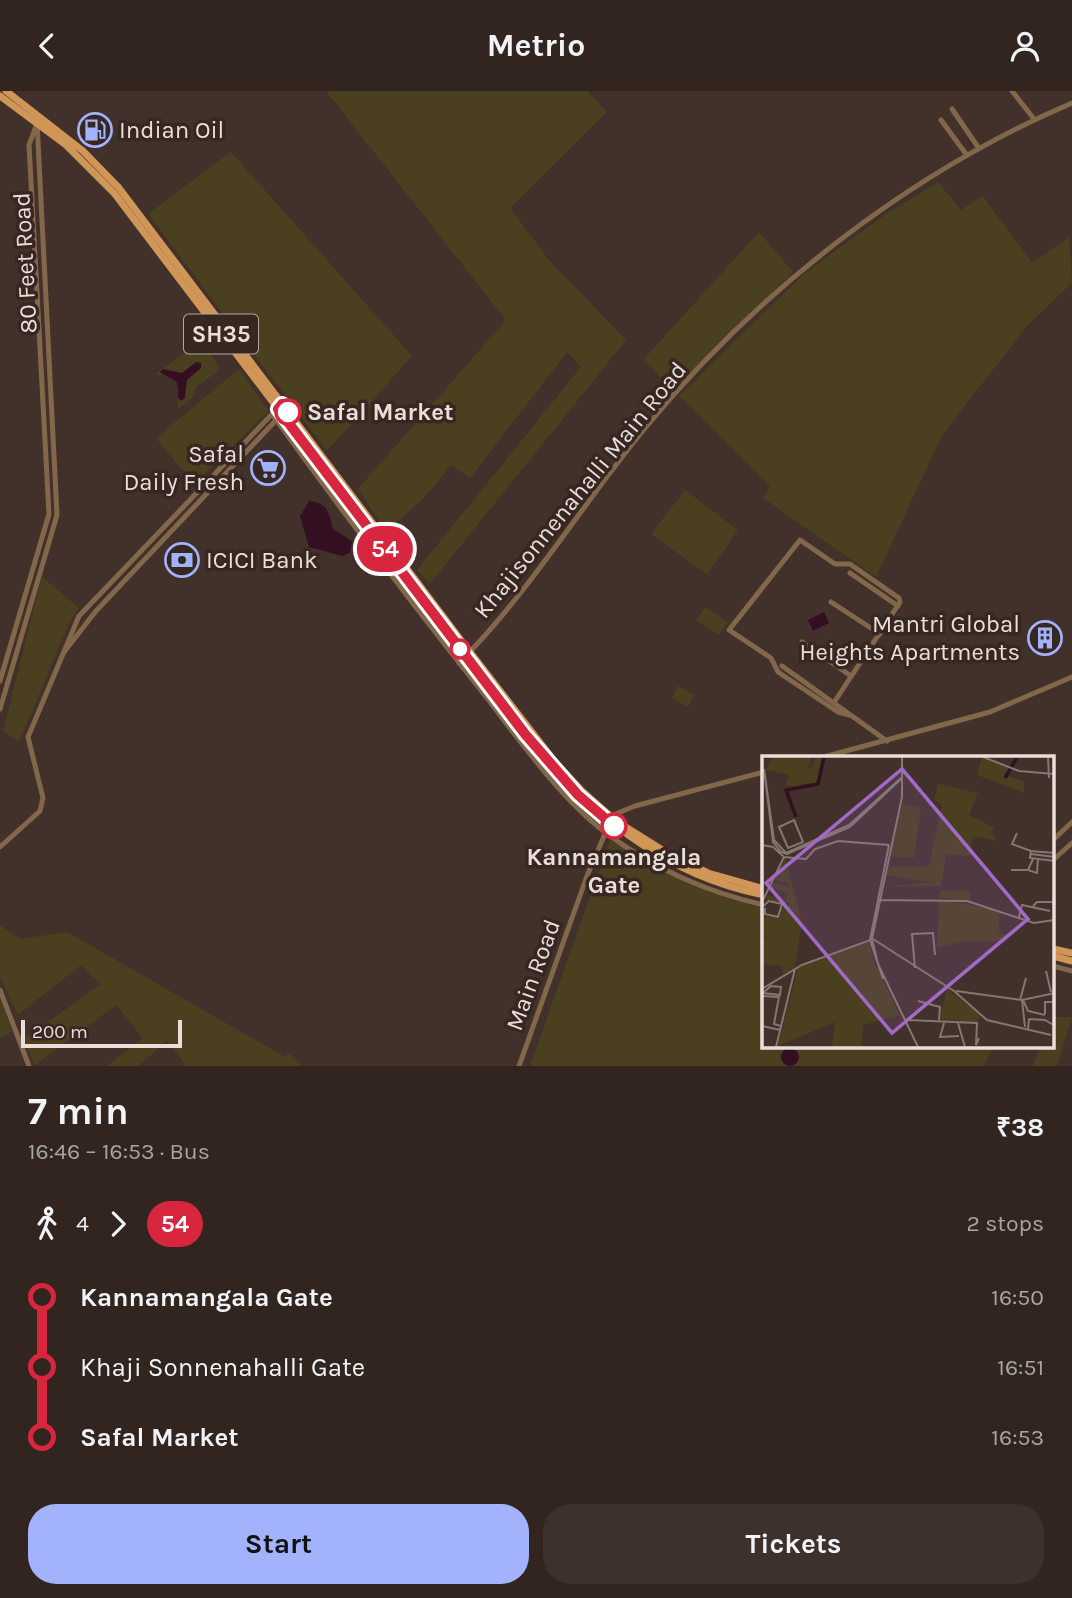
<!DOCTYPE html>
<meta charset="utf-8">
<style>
:root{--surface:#322520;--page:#3d312d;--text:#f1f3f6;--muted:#a8a5a5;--accent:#a2b2fd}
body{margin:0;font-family:Karla,sans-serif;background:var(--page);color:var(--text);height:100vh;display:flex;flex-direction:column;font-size:26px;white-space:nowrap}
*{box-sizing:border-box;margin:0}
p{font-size:23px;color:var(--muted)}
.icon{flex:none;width:38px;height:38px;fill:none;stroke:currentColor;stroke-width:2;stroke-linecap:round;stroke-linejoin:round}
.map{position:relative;height:975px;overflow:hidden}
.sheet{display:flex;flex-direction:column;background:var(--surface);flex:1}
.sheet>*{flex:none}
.badge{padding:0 14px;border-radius:23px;font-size:24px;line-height:46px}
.scale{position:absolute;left:21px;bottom:18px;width:161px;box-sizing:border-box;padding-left:7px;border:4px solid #e9deda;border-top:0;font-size:19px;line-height:24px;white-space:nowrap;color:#e9deda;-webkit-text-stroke:5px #372721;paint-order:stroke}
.map>.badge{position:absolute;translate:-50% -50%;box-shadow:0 0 0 4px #fff}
.legs{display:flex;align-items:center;gap:10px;height:77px;padding:0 28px;font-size:23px}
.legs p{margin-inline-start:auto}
.headline{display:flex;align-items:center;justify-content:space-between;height:119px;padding:0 28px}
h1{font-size:38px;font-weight:700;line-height:52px}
.action{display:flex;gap:14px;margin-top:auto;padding:14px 28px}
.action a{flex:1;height:80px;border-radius:28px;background:var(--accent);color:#111;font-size:28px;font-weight:700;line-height:80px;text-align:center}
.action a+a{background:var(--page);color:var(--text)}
ul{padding:0 28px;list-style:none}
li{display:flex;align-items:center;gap:24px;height:70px;font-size:26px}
li i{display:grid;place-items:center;width:10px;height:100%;margin:0 9px;background:currentColor}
li i::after{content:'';width:18px;height:18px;margin:-9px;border:5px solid;border-radius:50%;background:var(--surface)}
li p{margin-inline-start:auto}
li:first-child i{background:linear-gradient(#0000 50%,currentColor 0)}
li:last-child i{background:linear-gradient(currentColor 50%,#0000 0)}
header{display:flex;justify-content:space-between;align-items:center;height:91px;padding:0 28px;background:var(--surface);font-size:32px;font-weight:700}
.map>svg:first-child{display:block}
.green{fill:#4a401f}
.water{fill:#340f22}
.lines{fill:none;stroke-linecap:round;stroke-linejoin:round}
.minor{stroke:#83674a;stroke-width:5}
.major{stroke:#d09658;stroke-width:7}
.line-1-casing{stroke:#fff;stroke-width:16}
.line-1{stroke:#d7263d;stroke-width:10}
.stop-1-dot{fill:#fff;stroke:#d7263d;stroke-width:3.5}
.labels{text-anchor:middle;stroke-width:7;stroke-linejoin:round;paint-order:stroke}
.shield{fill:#372721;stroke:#b4a7a2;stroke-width:2}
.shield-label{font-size:23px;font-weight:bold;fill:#e9deda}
.poi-label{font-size:24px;fill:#e9deda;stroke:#372721;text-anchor:start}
.street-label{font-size:24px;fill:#e9deda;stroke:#372721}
.stop-label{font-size:24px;font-weight:bold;fill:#e9deda;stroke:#372721;text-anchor:start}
.inset-river{fill:none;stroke:#340f22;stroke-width:3.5}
.inset-road{fill:none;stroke:#857671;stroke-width:2}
.view{fill:#a26ac8;fill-opacity:0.15;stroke:#a26ac8;stroke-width:3.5}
.inset-edge{fill:none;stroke:#e9deda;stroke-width:3.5}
</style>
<header><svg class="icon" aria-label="back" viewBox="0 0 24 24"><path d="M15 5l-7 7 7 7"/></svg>Metrio<svg class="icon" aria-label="person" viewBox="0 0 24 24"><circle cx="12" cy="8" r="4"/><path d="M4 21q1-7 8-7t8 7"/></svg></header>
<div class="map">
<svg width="1072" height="975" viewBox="0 0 1072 975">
<rect width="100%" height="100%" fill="#42312b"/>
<g class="green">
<path d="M 326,0 L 587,0 L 607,21 L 510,117 L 549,169 L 626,249 L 430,493 L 417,479 L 581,276 L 567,261 L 470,387 L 451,374 L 424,407 L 386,441 L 358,398 L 506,229 Z"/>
<path d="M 231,61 L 412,265 L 327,360 L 148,123 Z"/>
<path d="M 938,91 L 961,119 L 983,105 L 1032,172 L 1069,146 L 1072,192 L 1028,234 L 942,344 L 876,486 L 763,407 L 770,396 L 679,305 L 805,182 L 886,123 Z"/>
<path d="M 759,141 L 793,181 L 673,300 L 644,268 Z"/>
<path d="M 203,253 L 219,275 L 218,280 L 195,297 L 193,306 L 178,318 L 179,292 L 176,287 L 156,283 L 195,254 Z"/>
<path d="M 239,278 L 269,320 L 194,393 L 156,347 Z"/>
<path d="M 685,399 L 738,439 L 707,483 L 651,443 Z"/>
<path d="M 42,486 L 79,517 L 69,532 L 19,651 L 3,640 Z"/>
<path d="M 705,516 L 728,531 L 719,544 L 696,529 Z"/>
<path d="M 678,595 L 694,604 L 688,616 L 672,607 Z"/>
<path d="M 610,749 C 662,780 704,804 764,817 L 764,956 L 993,956 L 984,975 L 530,975 Z"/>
<path d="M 0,834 L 20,848 L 67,841 L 285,966 L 289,962 L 301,975 L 186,975 L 167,950 L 138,975 L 107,975 L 143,947 L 116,914 L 34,975 L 24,948 L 101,893 L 81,874 L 18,924 L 0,886 Z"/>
<path d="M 0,906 L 12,940 L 0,947 Z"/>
<path d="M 1053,926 L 1072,926 L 1057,975 L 1033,975 L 1040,956 L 1053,956 Z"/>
</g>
<g class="water">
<path d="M 196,271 L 201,272 L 201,277 L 187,289 L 185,307 L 181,310 L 178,306 C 180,285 173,291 160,281 L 163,278 L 182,282 Z"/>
<path d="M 309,410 C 329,412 329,423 333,438 L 352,450 L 350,462 L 342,465 L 309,456 L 300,425 Z"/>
<path d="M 824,521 L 829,532 L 813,540 L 808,529 Z"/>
<circle cx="790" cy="966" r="9"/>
</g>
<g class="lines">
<g class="minor">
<path d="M 1012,0 L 1034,28"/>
<path d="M 952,18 L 978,56"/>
<path d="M 941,29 L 966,63"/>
<path d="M 272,323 C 341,419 413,514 487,607 C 520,650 562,709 606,742 C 653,777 706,801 764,814"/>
<path d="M 850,482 L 898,515"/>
<path d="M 831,511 L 880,543"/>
<path d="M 802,551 L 851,585"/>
<path d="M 64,561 L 96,520 L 279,326"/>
<path d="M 459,572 C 530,501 582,413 646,336 C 759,199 910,81 1072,12"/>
<path d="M 782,575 L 887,650"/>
<path d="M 0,590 L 49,423 L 29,54 L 36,35"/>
<path d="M 835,610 L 900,511 L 899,507 L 850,473 L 835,473 L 800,449 L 729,539 L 771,567 L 778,581 L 838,621 L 849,624"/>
<path d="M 0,618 L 57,424 L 37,31"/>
<path d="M 820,667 L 990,621 L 1072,586"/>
<path d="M 1053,749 L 1072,731"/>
<path d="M 0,756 L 40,720 L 43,707 L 28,646 L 79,525 L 275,320"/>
<path d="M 1053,769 L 1072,752"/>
<path d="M 1053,875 L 1072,880"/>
<path d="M 0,899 L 29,975"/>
<path d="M 519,975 L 587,785 L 613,724 L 635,715 L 764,681"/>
</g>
<g class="major">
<path d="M 6,0 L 83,60 L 119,97 L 470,561 L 555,671 L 581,699 L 616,730 L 667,762 L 708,782 L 764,798"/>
<path d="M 0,5 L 66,54 L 114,102 L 525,643 C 589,722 663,784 764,804"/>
<path d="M 1053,858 L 1072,862"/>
<path d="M 1053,865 L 1072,870"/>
</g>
</g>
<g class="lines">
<g class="line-1-casing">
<path id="line-1" d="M 288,321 L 282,313 L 278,318 L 525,643 L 578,704 L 614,735"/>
</g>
<use href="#line-1" class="line-1"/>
</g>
<defs>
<g id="fuel-ring" transform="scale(1.75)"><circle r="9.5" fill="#372721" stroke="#a2b2fd" stroke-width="1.5"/><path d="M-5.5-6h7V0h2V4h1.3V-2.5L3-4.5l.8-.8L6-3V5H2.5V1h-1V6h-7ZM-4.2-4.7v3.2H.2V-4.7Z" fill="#a2b2fd"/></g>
<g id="supermarket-ring" transform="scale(1.75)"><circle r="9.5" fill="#372721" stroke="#a2b2fd" stroke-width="1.5"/><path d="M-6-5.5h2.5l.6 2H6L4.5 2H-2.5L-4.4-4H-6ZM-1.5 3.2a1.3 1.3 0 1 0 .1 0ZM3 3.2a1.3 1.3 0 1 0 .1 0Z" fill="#a2b2fd"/></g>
<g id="bank-ring" transform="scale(1.75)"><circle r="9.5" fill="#372721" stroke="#a2b2fd" stroke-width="1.5"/><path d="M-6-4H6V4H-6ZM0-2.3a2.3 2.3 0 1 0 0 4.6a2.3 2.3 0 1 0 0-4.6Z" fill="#a2b2fd"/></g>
<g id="building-ring" transform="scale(1.75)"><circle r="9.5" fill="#372721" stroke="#a2b2fd" stroke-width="1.5"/><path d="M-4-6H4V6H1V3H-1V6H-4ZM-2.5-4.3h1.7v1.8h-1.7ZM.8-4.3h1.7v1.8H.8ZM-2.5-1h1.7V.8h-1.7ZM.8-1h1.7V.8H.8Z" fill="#a2b2fd"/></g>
</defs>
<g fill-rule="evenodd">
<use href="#fuel-ring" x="95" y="39"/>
<use href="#supermarket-ring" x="268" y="377"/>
<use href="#bank-ring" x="182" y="469"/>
<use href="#building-ring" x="1045" y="547"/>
</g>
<g class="stop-1-dot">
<circle cx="288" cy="321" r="12"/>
<circle cx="460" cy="558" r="9"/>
<circle cx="614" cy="735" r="12"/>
</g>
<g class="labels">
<rect class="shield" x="184" y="223.5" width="74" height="39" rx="5"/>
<g class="shield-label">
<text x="221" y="251">SH35</text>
</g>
<g class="poi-label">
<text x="119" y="47">Indian Oil</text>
<text x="244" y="371" text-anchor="end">Safal<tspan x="244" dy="28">Daily Fresh</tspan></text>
<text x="206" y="477">ICICI Bank</text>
<text x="1020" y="541" text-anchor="end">Mantri Global<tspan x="1020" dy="28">Heights Apartments</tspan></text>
</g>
<g class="street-label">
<text transform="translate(25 172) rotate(-93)" y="8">80 Feet Road</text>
<text transform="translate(580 399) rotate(-51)" y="8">Khajisonnenahalli Main Road</text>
<text transform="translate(533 884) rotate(-70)" y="8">Main Road</text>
</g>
<g class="stop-label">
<text x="307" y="329">Safal Market</text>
<text x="614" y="774" text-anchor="middle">Kannamangala<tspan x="614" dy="28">Gate</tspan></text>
</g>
</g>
<g transform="translate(762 665)">
<rect width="292" height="292" fill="#42312b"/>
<path d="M 10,1 L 49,1 L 46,11 L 50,12 L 54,1 L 60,1 L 55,27 L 40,28 L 39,32 L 24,29 L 27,19 L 4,14 ZM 220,2 L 249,13 L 241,19 L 262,25 L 262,37 L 215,19 ZM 176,28 L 216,37 L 207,59 L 233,72 L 230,76 L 235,85 L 211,80 L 208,100 L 184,98 L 179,130 L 122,131 L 170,126 L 124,119 L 127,110 L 167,110 L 180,48 L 172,44 ZM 140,48 L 159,52 L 152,102 L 128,101 ZM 23,102 L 40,166 L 33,211 L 20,219 L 21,210 L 0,208 L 0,184 L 5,180 L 0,179 L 0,160 L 17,163 L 20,152 L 26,153 L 27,147 L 4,144 L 5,139 L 25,144 L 26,136 L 8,132 L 11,127 L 27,131 L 27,127 L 13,124 ZM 178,134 L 209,135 L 208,145 L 177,142 ZM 177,143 L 237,155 L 237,177 L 245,179 L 242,185 L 202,185 L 175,192 ZM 107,186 L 113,209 L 138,259 L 101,269 L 99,291 L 70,291 L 73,266 L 16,290 L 36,212 ZM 185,233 L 218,259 L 215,266 L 178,263 Z" fill="#4a401f"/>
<path class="inset-river" d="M 243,22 L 255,1M 34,61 L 24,34 L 56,28 L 62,1"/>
<path class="inset-road" d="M 140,1 L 140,41 L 110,183 L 116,208 L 156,291M 221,1 L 257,15 L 293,18M 286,1 L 287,22M 139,23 L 88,71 L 25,98 L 19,96 L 11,86 L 2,13 L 12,84 L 24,97 L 87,69 L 139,22M 32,64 L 41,86 L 26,92 L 17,71 ZM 255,77 L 250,88 L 269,95M 0,89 L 11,91 L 22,101 L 44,103 L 53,93 L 76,85 L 127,89M 293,97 L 269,95 L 268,102 L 293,105M 269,98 L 293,101M 249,114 L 266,114 L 271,103M 266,114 L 275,117 L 276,103M 116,144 L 205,145 L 272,167 L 292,164M 0,146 L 22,101M 271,150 L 275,146 L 293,146M 0,151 L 7,145 L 20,148 L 16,161 L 3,158 L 3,152M 257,161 L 260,149 L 288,155M 153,212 L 150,178 L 171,177 L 173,199M 284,215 L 289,236M 121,223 L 108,184 L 127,89M 9,230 L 19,231 L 18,239 L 1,237 ZM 0,233 L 40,209 L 111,183 L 192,235 L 225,264 L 289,279M 194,235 L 260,244 L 293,237M 0,240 L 17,241 L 12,268 L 19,270 L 18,274 L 0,270M 258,244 L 264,222M 260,244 L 263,271M 261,244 L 266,255 L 283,259M 156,245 L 178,251 L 177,264M 283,258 L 283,246 L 293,246M 146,264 L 215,267 L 214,289 L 217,282M 182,267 L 178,281 L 197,280M 196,267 L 203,291M 266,273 L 267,263 L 283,264 L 293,270M 14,291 L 33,213"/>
<path class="view" d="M 140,13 L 266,163 L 130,277 L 4,127 Z"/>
<rect width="292" height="292" class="inset-edge"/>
</g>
</svg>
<div class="scale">200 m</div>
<b class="badge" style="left:385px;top:458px;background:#d7263d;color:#fff">54</b>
</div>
<section class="sheet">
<div class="headline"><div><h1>7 min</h1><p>16:46 – 16:53 · Bus</p></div><b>₹38</b></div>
<div class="legs"><svg class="icon" aria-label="walk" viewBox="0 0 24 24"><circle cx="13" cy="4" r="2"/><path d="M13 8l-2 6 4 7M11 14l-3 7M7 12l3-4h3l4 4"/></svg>4<svg class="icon" aria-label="forward" viewBox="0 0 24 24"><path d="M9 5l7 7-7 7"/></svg><b class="badge" style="background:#d7263d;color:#fff">54</b><p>2 stops</p></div>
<ul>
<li><i style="color:#d7263d"></i><b>Kannamangala Gate</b><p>16:50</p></li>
<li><i style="color:#d7263d"></i><span>Khaji Sonnenahalli Gate</span><p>16:51</p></li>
<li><i style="color:#d7263d"></i><b>Safal Market</b><p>16:53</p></li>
</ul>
<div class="action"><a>Start</a><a>Tickets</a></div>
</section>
